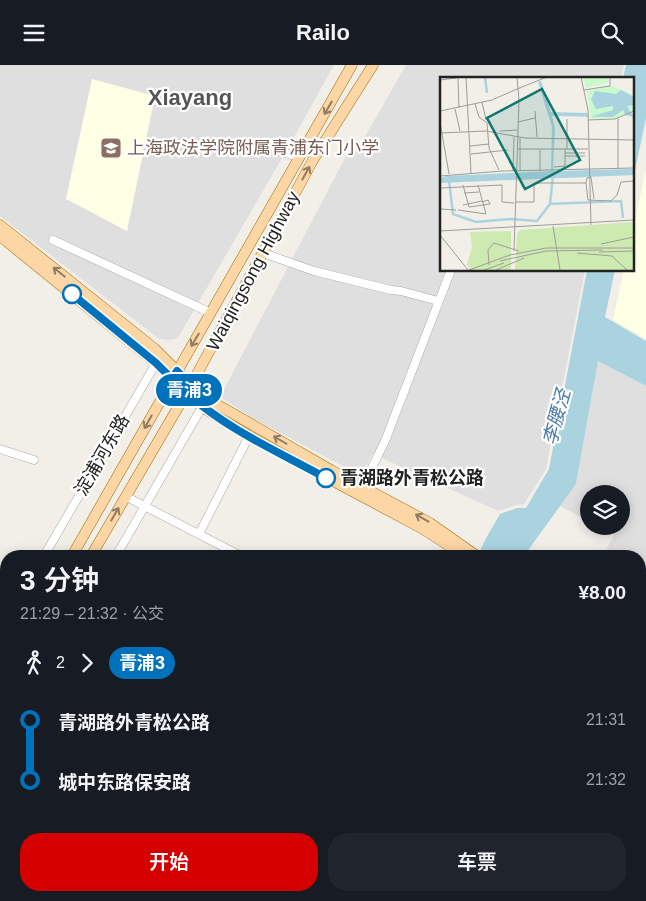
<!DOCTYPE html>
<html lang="zh">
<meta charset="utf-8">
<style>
:root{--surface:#171b24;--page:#20242c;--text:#f1f3f6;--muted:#9ea1a6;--accent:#d40000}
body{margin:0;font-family:Arial,"Noto Sans SC",sans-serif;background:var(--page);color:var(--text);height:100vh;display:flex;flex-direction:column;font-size:19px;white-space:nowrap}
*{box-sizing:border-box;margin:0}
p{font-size:16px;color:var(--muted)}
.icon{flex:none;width:28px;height:28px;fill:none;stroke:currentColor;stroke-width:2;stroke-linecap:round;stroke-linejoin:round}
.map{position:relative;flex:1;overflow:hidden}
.panel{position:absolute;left:0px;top:485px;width:646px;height:351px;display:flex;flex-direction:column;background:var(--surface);border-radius:20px 20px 0 0;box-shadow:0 2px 12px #0003}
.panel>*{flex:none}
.badge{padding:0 10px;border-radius:16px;font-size:18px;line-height:32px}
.controls{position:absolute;left:580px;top:420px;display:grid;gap:10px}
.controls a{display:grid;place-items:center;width:50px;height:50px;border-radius:50%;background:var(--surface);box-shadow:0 2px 12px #0003;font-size:25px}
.map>.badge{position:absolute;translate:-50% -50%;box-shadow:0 0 0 2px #fff}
.legs{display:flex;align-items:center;gap:8px;height:55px;padding:0 20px;font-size:16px}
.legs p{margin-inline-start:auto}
.headline{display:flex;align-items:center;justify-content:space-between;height:85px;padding:0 20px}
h1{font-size:28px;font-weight:600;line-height:38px}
.button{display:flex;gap:10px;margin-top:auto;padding:10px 20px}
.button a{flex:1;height:58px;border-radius:20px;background:var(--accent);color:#fff;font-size:20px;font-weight:600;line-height:58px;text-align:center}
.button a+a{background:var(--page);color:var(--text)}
ul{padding:0 20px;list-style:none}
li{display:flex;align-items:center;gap:18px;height:60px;font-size:19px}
li i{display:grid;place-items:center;width:8px;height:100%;margin:0 6px;background:currentColor}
li i::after{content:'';width:12px;height:12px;margin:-6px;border:4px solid;border-radius:50%;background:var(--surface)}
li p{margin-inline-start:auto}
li:first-child i{background:linear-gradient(#0000 50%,currentColor 0)}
li:last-child i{background:linear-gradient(currentColor 50%,#0000 0)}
header{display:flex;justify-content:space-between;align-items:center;height:65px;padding:0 20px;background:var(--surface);font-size:22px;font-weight:600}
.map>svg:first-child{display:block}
.residential{fill:#e0dfdf}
.commercial{fill:#f2dad9}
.education{fill:#ffffe5}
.water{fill:#aad3df}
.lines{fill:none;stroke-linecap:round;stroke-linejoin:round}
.minor-casing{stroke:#a9a9a9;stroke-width:9}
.major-casing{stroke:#a06b00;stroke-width:11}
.minor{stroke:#fff;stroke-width:8}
.major{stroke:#fcd6a4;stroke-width:10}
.oneway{stroke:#8f7c63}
.line-1-casing{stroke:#fff;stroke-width:11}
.line-1{stroke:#0072bc;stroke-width:8}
.stop-1-dot{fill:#fff;stroke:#0072bc;stroke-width:2.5}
.labels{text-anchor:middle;stroke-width:4.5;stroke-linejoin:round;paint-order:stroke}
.education-label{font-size:18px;fill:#785e54;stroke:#fff;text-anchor:start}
.street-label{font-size:18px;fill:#222;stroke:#fff}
.stop-label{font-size:18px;font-weight:bold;fill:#222;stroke:#fff;text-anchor:start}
.water-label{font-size:19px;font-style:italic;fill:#4a7aab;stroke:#fff}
.district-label{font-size:22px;font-weight:bold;fill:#555;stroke:#fff}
.inset-river{fill:none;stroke:#aad3df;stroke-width:2.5}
.inset-road{fill:none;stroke:#9f9d99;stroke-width:1}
.view{fill:#0f766e;fill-opacity:0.15;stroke:#0f766e;stroke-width:2.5}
.inset-edge{fill:none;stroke:#222;stroke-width:2.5}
</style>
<header><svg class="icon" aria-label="menu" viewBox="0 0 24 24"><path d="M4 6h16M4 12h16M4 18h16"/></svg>Railo<svg class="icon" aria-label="search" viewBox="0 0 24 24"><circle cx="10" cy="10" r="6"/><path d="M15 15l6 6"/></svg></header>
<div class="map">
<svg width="646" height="836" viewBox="0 0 646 836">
<rect width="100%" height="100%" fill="#f2efe9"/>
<g class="residential">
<path d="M 0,0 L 334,0 L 293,74 L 179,271 L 175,274 L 167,275 L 160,274 L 154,270 L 0,151 Z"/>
<path d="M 406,0 L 624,0 L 621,14 L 441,14 L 441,205 L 585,205 L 546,404 L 524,439 L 517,440 L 498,446 L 373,389 L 360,410 L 254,354 L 220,332 L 346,91 L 358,84 Z"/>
<path d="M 598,295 L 646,321 L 646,583 L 640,580 L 640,491 L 603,491 L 614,470 L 598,461 L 621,461 L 621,429 L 589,429 L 589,456 L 560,441 L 576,419 Z"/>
<path d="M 640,619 L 646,622 L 646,836 L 449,836 L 438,830 L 640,830 Z"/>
</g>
<path class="commercial" d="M 0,712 L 6,716 L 6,830 L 104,830 L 101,836 L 0,836 Z"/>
<g class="education">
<path d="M 92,14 L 155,31 L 127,166 L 66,134 Z"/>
<path d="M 646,104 L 646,274 L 613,255 L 624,205 L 632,205 L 632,170 Z"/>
</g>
<g class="water">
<path d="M 626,0 L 646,0 L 646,53 L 632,120 L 632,14 L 623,14 Z"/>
<path d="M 587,205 L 615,205 L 605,252 L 646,276 L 646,321 L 598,296 L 576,419 L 524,491 L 478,491 L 485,475 L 500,449 L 517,443 L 526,443 L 549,404 Z"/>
<path d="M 0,631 L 6,634 L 6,708 L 0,705 Z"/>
<path d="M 255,830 L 391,830 L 403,836 L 267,836 Z"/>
</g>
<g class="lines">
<g class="minor-casing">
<g id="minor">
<path d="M 278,86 L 299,92"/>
<path d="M 53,175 L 211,248"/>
<path d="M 263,188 L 314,206 L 391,225 L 401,226 L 438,236"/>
<path d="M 0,384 L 34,395"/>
<path d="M 363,421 L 385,376 L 451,205"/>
<path d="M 125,431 L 241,491"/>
<path d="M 199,469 L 249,371"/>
<path d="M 44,491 L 159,293"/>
<path d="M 116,491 L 202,342"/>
<path d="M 640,546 L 646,535"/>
<path d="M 0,568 L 6,557"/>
<path d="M 0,623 L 6,628"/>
<path d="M 640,702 L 646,705"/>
<path d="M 640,754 L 646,758"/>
<path d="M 640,792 L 646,795"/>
<path d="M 640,825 L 646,813"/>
<path d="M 124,830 L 135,836"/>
<path d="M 417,830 L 429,836"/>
<path d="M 497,830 L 509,836"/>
<path d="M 567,830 L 579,836"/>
<path d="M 105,836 L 108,830"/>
<path d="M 634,836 L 637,830"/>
</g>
</g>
<g class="major-casing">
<g id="major">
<path d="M 0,160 L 155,284 L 191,320 L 211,336 L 331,405 L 430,458 L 477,491"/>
<path d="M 0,171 L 156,298 L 202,342 L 249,371 L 423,464 L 460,488"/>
<path d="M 72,491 L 352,0"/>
<path d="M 91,491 L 191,320 L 313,95 L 373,0"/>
<path d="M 640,596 L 646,599"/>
<path d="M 640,605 L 646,608"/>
<path d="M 0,613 L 6,602"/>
<path d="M 0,641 L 6,630"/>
</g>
</g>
<use href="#minor" class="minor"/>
<use href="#major" class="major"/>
</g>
<defs><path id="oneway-shaft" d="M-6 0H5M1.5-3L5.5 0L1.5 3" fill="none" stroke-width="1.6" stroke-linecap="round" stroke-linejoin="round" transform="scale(1.25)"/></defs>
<g class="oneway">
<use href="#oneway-shaft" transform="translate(328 43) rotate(120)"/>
<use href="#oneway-shaft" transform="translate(306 108) rotate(-61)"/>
<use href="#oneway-shaft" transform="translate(59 207) rotate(-141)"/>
<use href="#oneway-shaft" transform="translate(195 275) rotate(121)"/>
<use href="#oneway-shaft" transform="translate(148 357) rotate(119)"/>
<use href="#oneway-shaft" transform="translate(280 375) rotate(-150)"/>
<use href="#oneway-shaft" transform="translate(115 449) rotate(-60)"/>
<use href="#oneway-shaft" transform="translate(422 453) rotate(-151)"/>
</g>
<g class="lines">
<g class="line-1-casing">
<path id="line-1" d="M 72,229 L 156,298 L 172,314 L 177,306 L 191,320 L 187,328 C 226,364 279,387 326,413"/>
</g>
<use href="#line-1" class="line-1"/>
</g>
<defs>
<g id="school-square" transform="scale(1.125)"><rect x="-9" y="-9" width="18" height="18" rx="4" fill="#8d6e63" stroke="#fff"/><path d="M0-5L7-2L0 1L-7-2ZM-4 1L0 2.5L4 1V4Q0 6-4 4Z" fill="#fff"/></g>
</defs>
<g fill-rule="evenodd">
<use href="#school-square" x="111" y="83"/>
</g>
<g class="stop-1-dot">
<circle cx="72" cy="229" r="9"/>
<circle cx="326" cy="413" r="9"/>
</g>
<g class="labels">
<g class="education-label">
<text x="127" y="89">上海政法学院附属青浦东门小学</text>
</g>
<g class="street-label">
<text transform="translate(253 206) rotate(-62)" y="6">Waiqingsong Highway</text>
<text transform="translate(102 390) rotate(-60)" y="6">淀浦河东路</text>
</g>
<g class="stop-label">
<text x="340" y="419">青湖路外青松公路</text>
</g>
<g class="water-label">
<text transform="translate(556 352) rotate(-75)" y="7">李腰泾</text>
</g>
<g class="district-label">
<text x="190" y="40">Xiayang</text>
</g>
</g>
<g transform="translate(440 12)">
<rect width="194" height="194" fill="#f2efe9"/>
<path d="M 194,145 L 194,193 L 75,193 L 77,157 L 80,153 ZM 71,154 L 71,193 L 31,193 L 27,188 L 32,170 L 30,155 Z" fill="#cdebb0"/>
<path d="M 143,0 L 168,0 L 168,6 L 146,11 ZM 172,9 L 194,18 L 194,33 L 176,41 L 151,42 L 147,14 Z" fill="#c8facc"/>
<path d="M 101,4 L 111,35 L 147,36 L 150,40 L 173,33 L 173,29 L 156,32 L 151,22 L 155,14 L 176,17 L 181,13 L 194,20 L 194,28 L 187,29 L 194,40 L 185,38 L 183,33 L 173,40 L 112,39 L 115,51 L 113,94 L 194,92 L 194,98 L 0,106 L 0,101 L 7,99 L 111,94 L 112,50 L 98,5 Z" fill="#aad3df"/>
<path class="inset-river" d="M 45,0 L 47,16M 113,98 L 110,127 L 181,124 L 183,141M 9,103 L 13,137 L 36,145 L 71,142 L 97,144 L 110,127"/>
<path class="inset-road" d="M 26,0 L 31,96M 141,0 L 148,33 L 151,148M 18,2 L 19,31M 0,3 L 24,0M 77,12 L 107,0M 144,13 L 170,9 L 170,0M 42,25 L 46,43M 35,27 L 39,40 L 47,46 L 49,71 L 59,93M 15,32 L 20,54M 0,34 L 52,23 L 77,12M 95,34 L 97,60M 178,42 L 178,91M 148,43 L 175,42 L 194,34M 0,45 L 9,97M 78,45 L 95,41M 60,54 L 77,53M 0,56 L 46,54 L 85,61 L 194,63M 80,61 L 80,94M 30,69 L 49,67M 78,72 L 148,72M 127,72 L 127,42M 100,73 L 100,94M 125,76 L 145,76M 31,77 L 68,73M 125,79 L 145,79M 114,90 L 125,89 L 125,72M 73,94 L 74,60M 0,99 L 63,94 L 194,91M 146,106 L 147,101 L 151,100 L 154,122M 23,108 L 29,130 L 50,127 L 48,123 L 42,125M 0,111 L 62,108 L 62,125 L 74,126M 24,116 L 39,115M 76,125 L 94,125 L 94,106 L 146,106 L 148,123 L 171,124 L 177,118 L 181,105 L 194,104M 23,128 L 42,124M 1,132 L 16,133M 18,133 L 46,137 L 38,108M 113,149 L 120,193M 0,154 L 194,143M 0,158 L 28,193M 161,167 L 194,160M 74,174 L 79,23 L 77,0M 159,175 L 194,174M 137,176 L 172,179 L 187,193M 60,184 L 106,174 L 163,173M 49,188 L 48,173 L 54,166 L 79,174M 29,193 L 70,178 L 106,171 L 194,171M 44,193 L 64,186M 56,193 L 84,181"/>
<path class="view" d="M 102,12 L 140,83 L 85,112 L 47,41 Z"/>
<rect width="194" height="194" class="inset-edge"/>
</g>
</svg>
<div class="controls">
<a><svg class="icon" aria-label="layers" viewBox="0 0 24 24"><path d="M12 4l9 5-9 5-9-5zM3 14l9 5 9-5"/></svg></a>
</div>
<b class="badge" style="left:189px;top:325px;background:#0072bc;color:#fff">青浦3</b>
<section class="panel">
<div class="headline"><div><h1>3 分钟</h1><p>21:29 – 21:32 · 公交</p></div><b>¥8.00</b></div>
<div class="legs"><svg class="icon" aria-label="walk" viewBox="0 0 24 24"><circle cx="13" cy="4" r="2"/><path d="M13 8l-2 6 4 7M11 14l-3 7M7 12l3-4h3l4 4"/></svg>2<svg class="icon" aria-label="forward" viewBox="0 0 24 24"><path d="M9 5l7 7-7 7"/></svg><b class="badge" style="background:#0072bc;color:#fff">青浦3</b></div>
<ul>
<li><i style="color:#0072bc"></i><b>青湖路外青松公路</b><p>21:31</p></li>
<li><i style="color:#0072bc"></i><b>城中东路保安路</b><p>21:32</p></li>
</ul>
<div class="button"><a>开始</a><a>车票</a></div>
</section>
</div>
